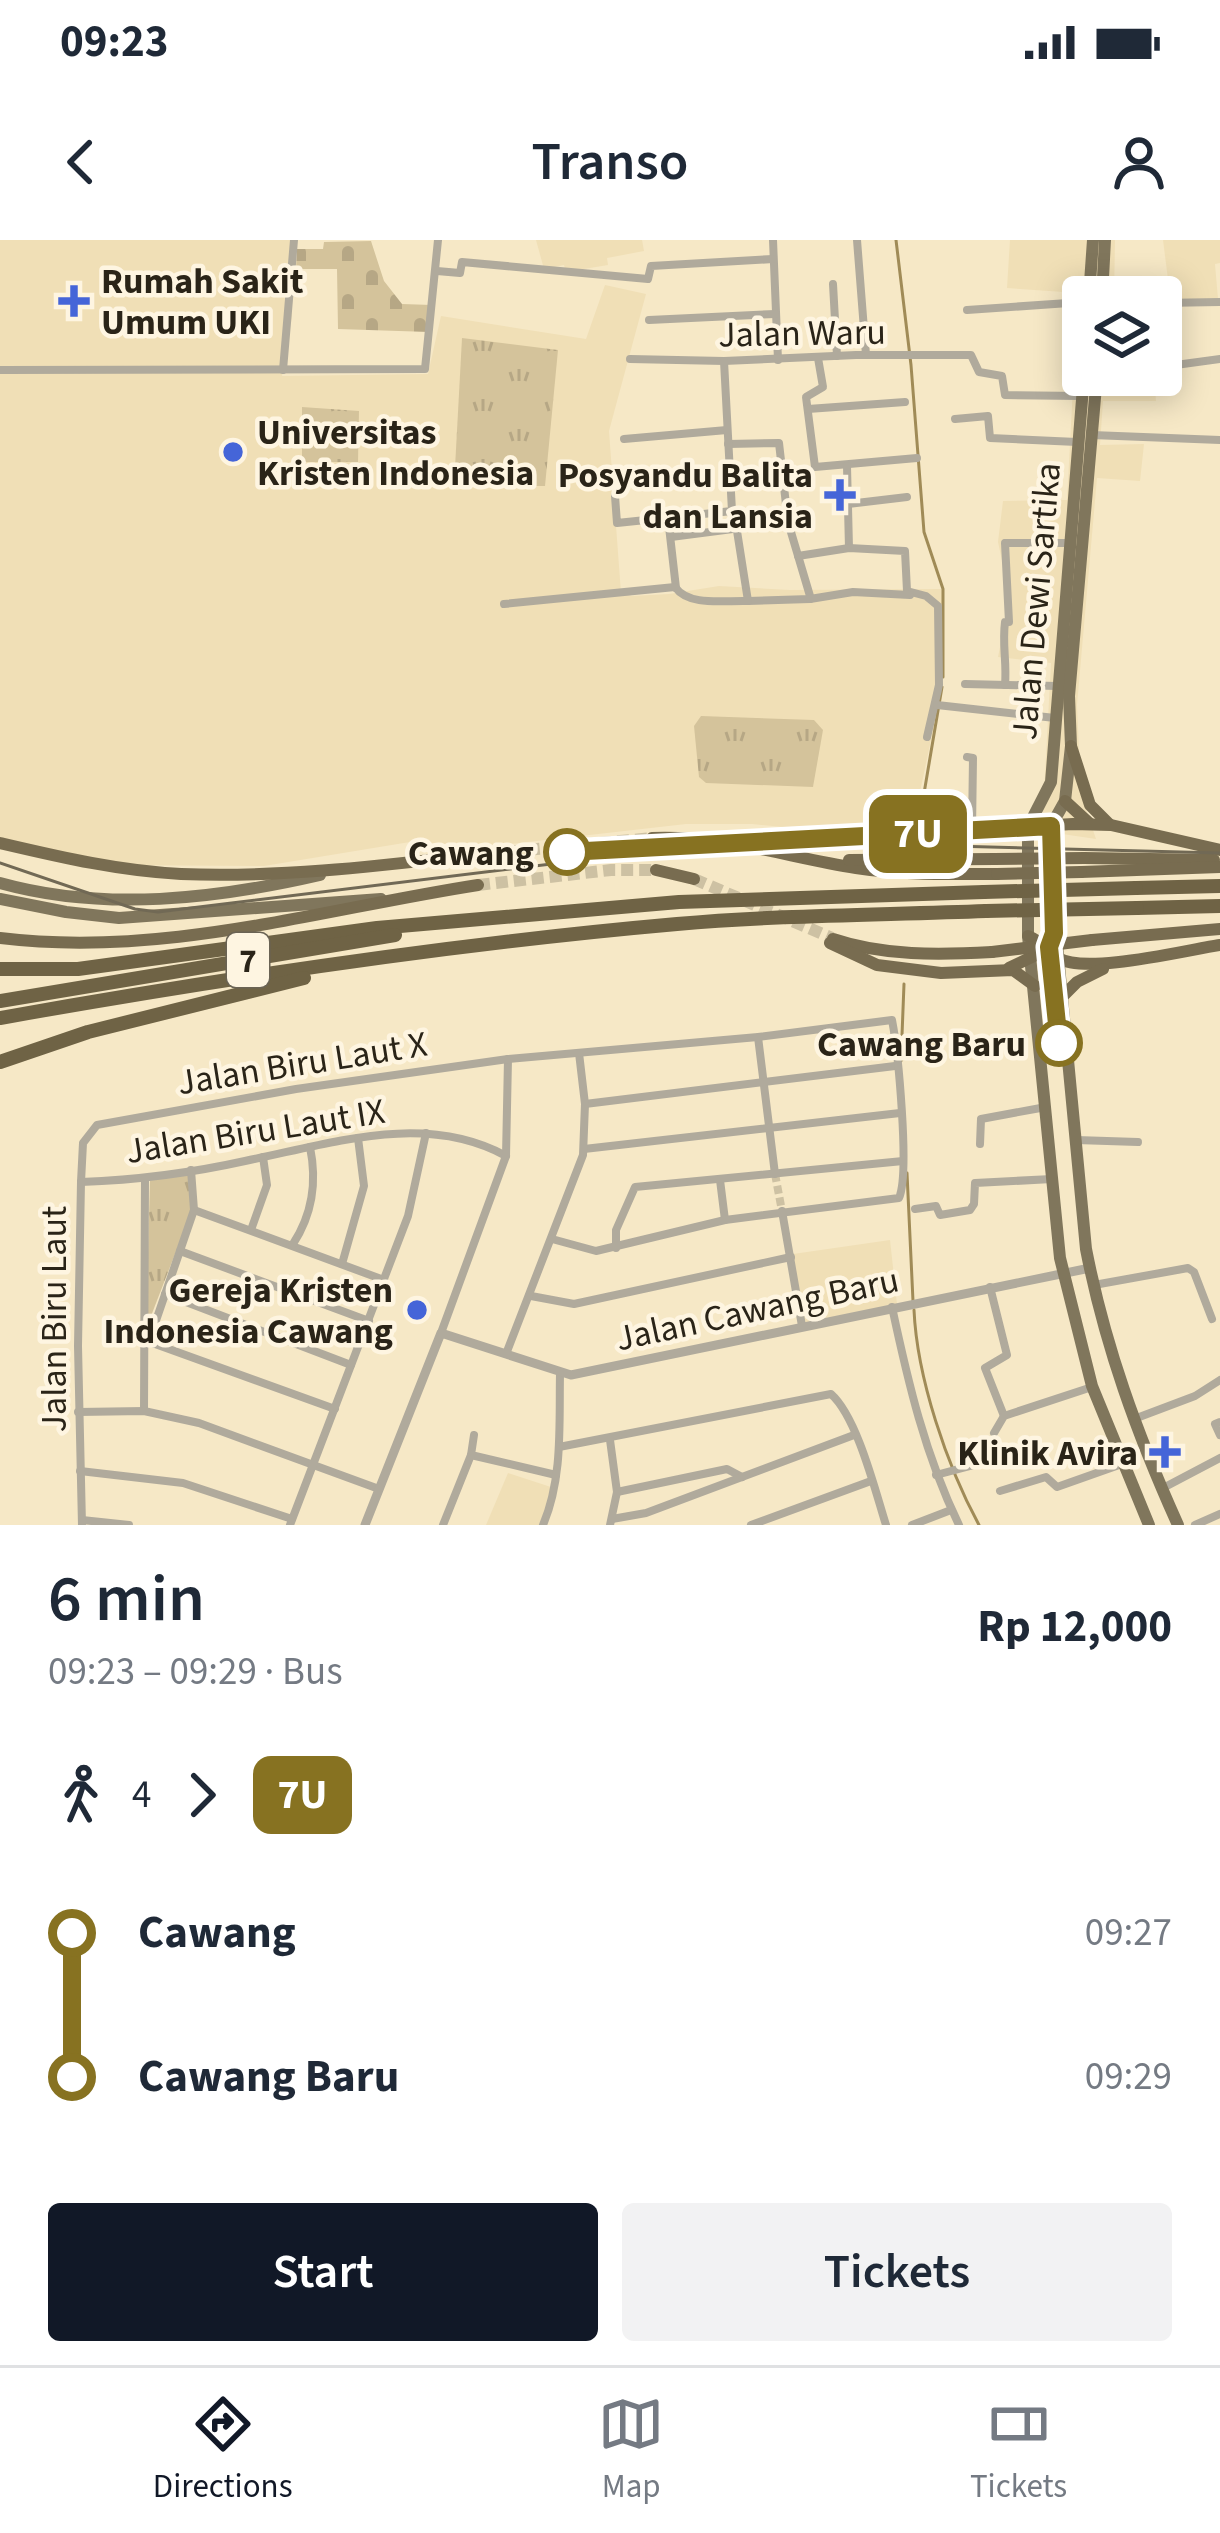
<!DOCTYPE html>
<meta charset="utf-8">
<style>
:root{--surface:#fff;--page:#f2f2f3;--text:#1f2937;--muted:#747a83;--line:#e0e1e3;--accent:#111827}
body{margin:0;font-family:"Source Sans 3",sans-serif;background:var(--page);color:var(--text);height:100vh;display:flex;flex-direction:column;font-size:45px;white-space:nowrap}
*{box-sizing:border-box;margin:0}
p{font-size:39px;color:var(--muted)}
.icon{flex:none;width:66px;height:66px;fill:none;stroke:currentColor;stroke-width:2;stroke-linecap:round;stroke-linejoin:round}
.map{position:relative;height:1285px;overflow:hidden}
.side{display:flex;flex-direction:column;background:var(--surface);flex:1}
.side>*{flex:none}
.badge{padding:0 24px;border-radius:18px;font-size:42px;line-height:78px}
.fabs{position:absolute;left:1062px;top:36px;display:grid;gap:24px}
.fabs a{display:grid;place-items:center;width:120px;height:120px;border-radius:12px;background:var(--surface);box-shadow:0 6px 30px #0003;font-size:60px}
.map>.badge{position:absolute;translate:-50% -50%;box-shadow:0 0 0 6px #fff}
.legs{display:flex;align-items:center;gap:18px;height:132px;padding:0 48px;font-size:39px}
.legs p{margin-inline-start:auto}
.head{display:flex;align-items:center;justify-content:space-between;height:204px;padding:0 48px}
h1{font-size:66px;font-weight:600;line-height:90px}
.cta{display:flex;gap:24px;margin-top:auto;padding:24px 48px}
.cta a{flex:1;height:138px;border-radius:12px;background:var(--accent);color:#fff;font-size:48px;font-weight:600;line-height:138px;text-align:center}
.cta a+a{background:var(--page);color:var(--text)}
ul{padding:0 48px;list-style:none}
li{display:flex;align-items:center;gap:42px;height:144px;font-size:45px}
li i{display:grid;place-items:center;width:18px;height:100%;margin:0 15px;background:currentColor}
li i::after{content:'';width:30px;height:30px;margin:-15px;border:9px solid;border-radius:50%;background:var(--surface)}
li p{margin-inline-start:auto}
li:first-child i{background:linear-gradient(#0000 50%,currentColor 0)}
li:last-child i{background:linear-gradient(currentColor 50%,#0000 0)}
.status{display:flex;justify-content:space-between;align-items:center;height:84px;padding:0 60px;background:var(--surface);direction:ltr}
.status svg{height:33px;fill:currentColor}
header{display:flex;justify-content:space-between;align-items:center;height:156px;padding:0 48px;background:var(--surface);font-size:54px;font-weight:600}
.menu{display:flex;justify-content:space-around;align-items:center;height:168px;border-top:3px solid var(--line);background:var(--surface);font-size:33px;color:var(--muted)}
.menu a{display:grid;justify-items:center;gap:6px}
.menu .on{color:var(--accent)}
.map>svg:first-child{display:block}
.built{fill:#f0dfb6}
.cemetery{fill:url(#cemetery-stones)}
.park{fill:url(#park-tufts)}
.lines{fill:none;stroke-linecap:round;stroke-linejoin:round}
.stream{stroke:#a08b57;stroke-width:3}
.minor-tunnel{stroke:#cdc1a3;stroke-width:8;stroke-dasharray:8 4;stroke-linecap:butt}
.trunk-tunnel{stroke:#cdc1a3;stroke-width:12;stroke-dasharray:12 6;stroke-linecap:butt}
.minor{stroke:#b0aa9c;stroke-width:8}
.tertiary{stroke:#b0aa9c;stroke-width:9}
.primary{stroke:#80765c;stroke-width:12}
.trunk{stroke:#786c50;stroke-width:12}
.motorway{stroke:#6f6345;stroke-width:14}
.tram{stroke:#716955;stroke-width:3}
.trunk-bridge{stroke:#786c50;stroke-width:12}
.motorway-bridge{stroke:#6f6345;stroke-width:14}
.line-1-casing{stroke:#fff;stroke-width:27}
.line-1{stroke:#877221;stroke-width:18}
.poi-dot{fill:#4565d8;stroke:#fef5e1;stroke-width:4.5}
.stop-1-dot{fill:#fff;stroke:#877221;stroke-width:6}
.labels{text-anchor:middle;stroke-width:9;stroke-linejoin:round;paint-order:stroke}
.shield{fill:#fef5e1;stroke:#6a6354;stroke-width:3}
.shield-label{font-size:33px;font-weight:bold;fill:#2a2418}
.poi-label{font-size:36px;font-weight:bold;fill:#2a2418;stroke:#fef5e1;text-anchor:end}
.street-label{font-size:36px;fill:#2a2418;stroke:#fef5e1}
.stop-label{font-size:36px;font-weight:bold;fill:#2a2418;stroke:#fef5e1;text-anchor:end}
</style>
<div class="status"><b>09:23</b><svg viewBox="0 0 49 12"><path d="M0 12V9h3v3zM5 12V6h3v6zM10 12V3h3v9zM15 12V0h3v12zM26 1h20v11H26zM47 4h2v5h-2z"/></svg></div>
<header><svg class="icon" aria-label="back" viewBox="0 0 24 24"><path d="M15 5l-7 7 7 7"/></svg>Transo<svg class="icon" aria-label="person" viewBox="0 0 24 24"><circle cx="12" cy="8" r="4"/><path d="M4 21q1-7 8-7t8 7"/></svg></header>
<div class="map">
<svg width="1220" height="1285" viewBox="0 0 1220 1285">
<defs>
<pattern id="cemetery-stones" width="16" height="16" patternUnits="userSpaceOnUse" patternTransform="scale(3)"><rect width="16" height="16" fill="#d4c39b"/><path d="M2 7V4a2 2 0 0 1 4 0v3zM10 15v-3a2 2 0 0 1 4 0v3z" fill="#b6a785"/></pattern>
<pattern id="park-tufts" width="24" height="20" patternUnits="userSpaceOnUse" patternTransform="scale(3)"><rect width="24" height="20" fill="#d4c39b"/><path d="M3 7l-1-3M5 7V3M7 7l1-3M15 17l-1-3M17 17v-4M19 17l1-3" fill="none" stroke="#b6a785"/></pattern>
</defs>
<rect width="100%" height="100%" fill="#f6e8c6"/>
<g class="built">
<path d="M 0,0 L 293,0 L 292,76 L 282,136 L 428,134 L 441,76 L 586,99 L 605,45 L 646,54 L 609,191 L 621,353 L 632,356 L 669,354 L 719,346 L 790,350 L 943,349 L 938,467 L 910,599 L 752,584 L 686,584 L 475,608 L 416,601 L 264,626 L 103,625 L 0,598 Z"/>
<path d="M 536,0 L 642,0 L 644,11 L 607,18 L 608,25 L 566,32 L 564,25 L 544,29 Z"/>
<path d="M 1010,0 L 1115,0 L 1114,57 L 1083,57 L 1083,135 L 1154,135 L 1156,161 L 1103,161 L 1100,205 L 1144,204 L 1140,241 L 1097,238 L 1077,465 L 1081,554 L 1096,599 L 1042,591 L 1051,423 L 998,417 L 1010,358 L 998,302 L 1003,261 L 1067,260 L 1078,53 L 1007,48 Z"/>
<path d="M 1163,0 L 1220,0 L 1220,23 L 1215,24 L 1218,59 L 1171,63 Z"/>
<path d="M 890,1000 L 897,1064 L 803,1083 L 793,1014 Z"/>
<path d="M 508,1233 L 554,1248 L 539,1285 L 486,1285 Z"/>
</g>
<path class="cemetery" d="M 371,1 L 384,41 L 402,64 L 432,65 L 429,92 L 338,89 L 337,29 L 296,29 L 297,9 L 323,9 L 324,2 Z"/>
<g class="park">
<path d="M 462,98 L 558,110 L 545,246 L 454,246 Z"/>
<path d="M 302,167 L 359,171 L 358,222 L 302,222 Z"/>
<path d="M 701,476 L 814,480 L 823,490 L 813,547 L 706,543 L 699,537 L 694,486 Z"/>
<path d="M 189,933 L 192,970 L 146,1089 L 150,940 Z"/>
</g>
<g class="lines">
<g class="stream">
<path d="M 896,0 L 911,125 L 924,292 L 943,349 L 943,437"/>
<path d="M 919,583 L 942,447"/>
<path d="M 901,821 L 904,744"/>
<path d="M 907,933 L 913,1061"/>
<path d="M 914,1070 C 917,1138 947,1226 979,1285"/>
</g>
<path class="minor-tunnel" d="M 775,934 L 782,971"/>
<g class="trunk-tunnel">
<path d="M 474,615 L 652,598"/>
<path d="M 694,639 L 832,698"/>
<path d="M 478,645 L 611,630 L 656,630"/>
</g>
<g class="minor">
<path d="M 773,0 L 778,120"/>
<path d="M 857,0 L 866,115"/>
<path d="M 437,31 L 460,33 L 462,22 L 648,39 L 651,26 L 773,19"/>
<path d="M 833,44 L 837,116"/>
<path d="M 1161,63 L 1220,62"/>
<path d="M 967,70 L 1083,62"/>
<path d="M 649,80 L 775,74"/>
<path d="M 818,118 L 823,147 L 806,157 L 815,227 L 917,218"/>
<path d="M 630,119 L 724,121 L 856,115 L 971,115 L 979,132 L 1002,136 L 1005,155 L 1081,156"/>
<path d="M 1161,127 L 1220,119"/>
<path d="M 0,130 L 425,129 L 438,0"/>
<path d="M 283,130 L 294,0"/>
<path d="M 808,169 L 905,162"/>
<path d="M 955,179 L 988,176 L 990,198 L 1077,202"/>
<path d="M 1092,195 L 1220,200"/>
<path d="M 624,199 L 727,190"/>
<path d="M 728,204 L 779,203 L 788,282 L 810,356 L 810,359 L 748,361"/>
<path d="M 847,226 L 849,308"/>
<path d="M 615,256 L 617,283 L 732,271 L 724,121"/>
<path d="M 848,264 L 907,257"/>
<path d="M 668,278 L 676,348"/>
<path d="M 671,297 L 788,282"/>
<path d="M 1006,303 L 1069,303"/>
<path d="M 798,316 L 849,308 L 905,311 L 907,351 L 926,356 L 938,366 L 939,445 L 927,497"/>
<path d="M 810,359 L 853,352 L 910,355"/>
<path d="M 504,364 L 675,347 C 689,367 725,360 748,361 L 737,291"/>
<path d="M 965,444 L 1057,446"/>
<path d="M 1005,445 C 1007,422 1002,405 1005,382 L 1009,382 L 1005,303"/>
<path d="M 937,465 L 1055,478"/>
<path d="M 967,517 L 973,518 L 972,590"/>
<path d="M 758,797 L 775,934"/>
<path d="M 585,864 L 895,826"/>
<path d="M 1076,900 L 1138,902"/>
<path d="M 980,904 L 981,879 L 1046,867"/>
<path d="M 584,909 L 900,873"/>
<path d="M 720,940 L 725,980"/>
<path d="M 81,942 C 136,940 191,933 245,921 C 330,904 424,871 506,916"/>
<path d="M 915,969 L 936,966 L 940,975 L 970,970 L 974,964 L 975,943 L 1052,939"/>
<path d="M 194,970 L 384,1040"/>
<path d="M 782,971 L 802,1086"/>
<path d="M 251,990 L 267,945 L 263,917"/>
<path d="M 293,1004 C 312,975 317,941 310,907"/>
<path d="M 616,1008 L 616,990 L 635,947 L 903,921"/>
<path d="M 180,1011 L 369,1081"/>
<path d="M 342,1024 L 364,946 L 358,898"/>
<path d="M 1094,1045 L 1188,1028 L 1194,1032 L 1212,1079"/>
<path d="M 990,1047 L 1007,1115 L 985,1128 L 1004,1176"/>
<path d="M 165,1054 L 351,1125"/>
<path d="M 531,1056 L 574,1064 L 791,1017"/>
<path d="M 892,1067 C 908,1142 925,1215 959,1285"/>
<path d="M 441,1093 L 506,916 L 508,819"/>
<path d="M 144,1100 L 335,1169"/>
<path d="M 149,1101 L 194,970 L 191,930"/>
<path d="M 506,1114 L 583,915 L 585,864 L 579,813"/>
<path d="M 144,1171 L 145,939"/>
<path d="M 78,1172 L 144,1171 L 199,1183 L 379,1249"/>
<path d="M 1134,1179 L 1195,1156 L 1220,1140"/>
<path d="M 1220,1182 L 1215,1184 L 1220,1195"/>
<path d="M 994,1193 L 1004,1176 L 1092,1147"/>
<path d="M 474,1195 L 471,1215 L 556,1235"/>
<path d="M 559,1207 L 831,1154 C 857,1177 875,1250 886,1285"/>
<path d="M 80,1231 L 183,1243 L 292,1279"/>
<path d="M 936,1235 L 1034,1209"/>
<path d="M 1163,1248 L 1220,1218"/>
<path d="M 1000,1251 L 1046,1237 L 1057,1247 L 1122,1224"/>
<path d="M 617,1252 L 727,1229 L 742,1237"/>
<path d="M 612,1279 L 646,1273 L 854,1195"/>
<path d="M 82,1280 L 129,1285"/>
<path d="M 82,1285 L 78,1106 L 81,942 L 83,903 L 97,885 L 296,849 L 508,819 L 758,797 L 892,780 C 898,811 910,933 899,958 L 725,980 L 596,1011 L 552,999"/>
<path d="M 290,1285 L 408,976 L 426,893"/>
<path d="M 443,1285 L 471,1215"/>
<path d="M 543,1285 C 563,1238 559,1185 560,1134"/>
<path d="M 610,1285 L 617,1252 L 610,1200"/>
<path d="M 751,1285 L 871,1241"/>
<path d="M 912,1285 L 951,1270"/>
<path d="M 1195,1285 L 1220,1274"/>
</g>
<path class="tertiary" d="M 365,1285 L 441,1093 L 571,1135 L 1090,1028"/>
<g class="primary">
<path d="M 1089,57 L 1093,0"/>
<path d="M 1102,57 L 1105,0"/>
<path d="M 1084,135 L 1051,542 L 1028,587 L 1028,696 L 1060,1018 L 1092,1146 L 1149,1285"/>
<path d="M 1097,135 L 1069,456 L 1071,506 L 1065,561 L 1051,586 L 1050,631 L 1086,1009 C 1105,1106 1137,1194 1178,1285"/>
<path d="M 0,643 C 104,672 216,659 320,635"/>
<path d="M 0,659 L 66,672 L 119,678 L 381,659"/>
</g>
<g class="trunk">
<path d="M 1071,506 L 1090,565 L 1109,584"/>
<path d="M 1065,561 L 1090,584"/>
<path d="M 652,598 C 723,595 787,617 856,628 C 903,635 950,634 997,634"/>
<path d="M 0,603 C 60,617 119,631 181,634 C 278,638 378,626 474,615"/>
<path d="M 746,603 L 1073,584 L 1111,585 L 1220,610"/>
<path d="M 1084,618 L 1214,620"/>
<path d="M 849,620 L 995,619"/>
<path d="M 656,630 L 694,639"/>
<path d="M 1081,632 L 1220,627"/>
<path d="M 1028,696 C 1045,703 1046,711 1058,718 C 1086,735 1186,710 1220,705"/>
<path d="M 0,698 C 162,718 318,670 478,645"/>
<path d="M 833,699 C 883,716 939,715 992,712"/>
<path d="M 1092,700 L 1220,689"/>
<path d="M 830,703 L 877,725 L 941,733 L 1013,730 L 1035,746"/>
<path d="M 1009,728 L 1046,710 L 1054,693"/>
<path d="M 1062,757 L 1077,742 L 1103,729"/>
</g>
<g class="motorway">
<path d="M 1136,648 L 1220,646"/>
<path d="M 1137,668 L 1220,666"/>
<path d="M 0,729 L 78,729 L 377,688 L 679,662 L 984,652"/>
<path d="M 0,761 L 395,695"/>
<path d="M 0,778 C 224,738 450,704 677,684 C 779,675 884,675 986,671"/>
<path d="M 0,822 L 88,792 L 304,738"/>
</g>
<path class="tram" d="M 0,623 L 135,669 L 158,672 L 716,604 L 802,602 L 1220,613"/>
<g class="trunk-bridge">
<path d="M 995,619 L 1084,618"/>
<path d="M 997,634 L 1081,632"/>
<path d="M 992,712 L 1092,700"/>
</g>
<g class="motorway-bridge">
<path d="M 984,652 L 1136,648"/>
<path d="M 986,671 L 1137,668"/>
</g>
</g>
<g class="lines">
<g class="line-1-casing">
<path id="line-1" d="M 567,612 L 1051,586 L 1054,693 L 1049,707 L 1059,803"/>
</g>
<use href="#line-1" class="line-1"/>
</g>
<g class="poi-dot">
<path d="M68 43h12v12h12v12h-12v12h-12v-12h-12v-12h12z"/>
<circle cx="233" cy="212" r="12"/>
<path d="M834 237h12v12h12v12h-12v12h-12v-12h-12v-12h12z"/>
<circle cx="417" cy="1070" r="12"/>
<path d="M1159 1194h12v12h12v12h-12v12h-12v-12h-12v-12h12z"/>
</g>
<g class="stop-1-dot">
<circle cx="567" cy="612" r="21"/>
<circle cx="1059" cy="803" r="21"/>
</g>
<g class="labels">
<rect class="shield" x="227" y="693" width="42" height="54" rx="9"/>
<g class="shield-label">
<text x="248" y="732">7</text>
</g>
<g class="poi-label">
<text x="101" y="53" text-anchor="start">Rumah Sakit<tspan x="101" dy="41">Umum UKI</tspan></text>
<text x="257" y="204" text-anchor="start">Universitas<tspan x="257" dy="41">Kristen Indonesia</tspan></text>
<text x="813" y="247">Posyandu Balita<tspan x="813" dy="41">dan Lansia</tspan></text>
<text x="393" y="1062">Gereja Kristen<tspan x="393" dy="41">Indonesia Cawang</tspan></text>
<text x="1138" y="1225">Klinik Avira</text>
</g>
<g class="street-label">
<text transform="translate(802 92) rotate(-1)" y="13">Jalan Waru</text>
<text transform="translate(1035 361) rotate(-85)" y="13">Jalan Dewi Sartika</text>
<text transform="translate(302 822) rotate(-9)" y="13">Jalan Biru Laut X</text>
<text transform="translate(255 890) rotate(-9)" y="13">Jalan Biru Laut IX</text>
<text transform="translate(757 1068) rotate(-12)" y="13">Jalan Cawang Baru</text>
<text transform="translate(53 1079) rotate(-90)" y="13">Jalan Biru Laut</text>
</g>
<g class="stop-label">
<text x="534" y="625">Cawang</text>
<text x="1026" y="816">Cawang Baru</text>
</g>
</g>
</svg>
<div class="fabs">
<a><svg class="icon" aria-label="layers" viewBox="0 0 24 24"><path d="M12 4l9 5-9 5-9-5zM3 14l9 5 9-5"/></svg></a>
</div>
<b class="badge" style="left:918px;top:594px;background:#877221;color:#fff">7U</b>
</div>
<section class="side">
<div class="head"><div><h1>6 min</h1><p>09:23 – 09:29 · Bus</p></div><b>Rp 12,000</b></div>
<div class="legs"><svg class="icon" aria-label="walk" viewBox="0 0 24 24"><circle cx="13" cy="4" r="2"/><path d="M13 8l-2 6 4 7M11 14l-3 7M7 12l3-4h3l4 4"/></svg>4<svg class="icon" aria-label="forward" viewBox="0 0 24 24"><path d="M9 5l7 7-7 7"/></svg><b class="badge" style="background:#877221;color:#fff">7U</b></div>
<ul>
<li><i style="color:#877221"></i><b>Cawang</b><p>09:27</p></li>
<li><i style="color:#877221"></i><b>Cawang Baru</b><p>09:29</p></li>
</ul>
<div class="cta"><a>Start</a><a>Tickets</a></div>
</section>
<nav class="menu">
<a class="on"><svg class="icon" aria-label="directions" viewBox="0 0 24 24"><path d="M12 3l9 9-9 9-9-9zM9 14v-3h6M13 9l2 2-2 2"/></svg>Directions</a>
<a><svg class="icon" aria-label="map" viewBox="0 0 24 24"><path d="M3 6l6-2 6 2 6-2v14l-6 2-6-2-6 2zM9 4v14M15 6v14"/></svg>Map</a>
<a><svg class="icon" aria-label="tickets" viewBox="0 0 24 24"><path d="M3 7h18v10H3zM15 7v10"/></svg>Tickets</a>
</nav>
